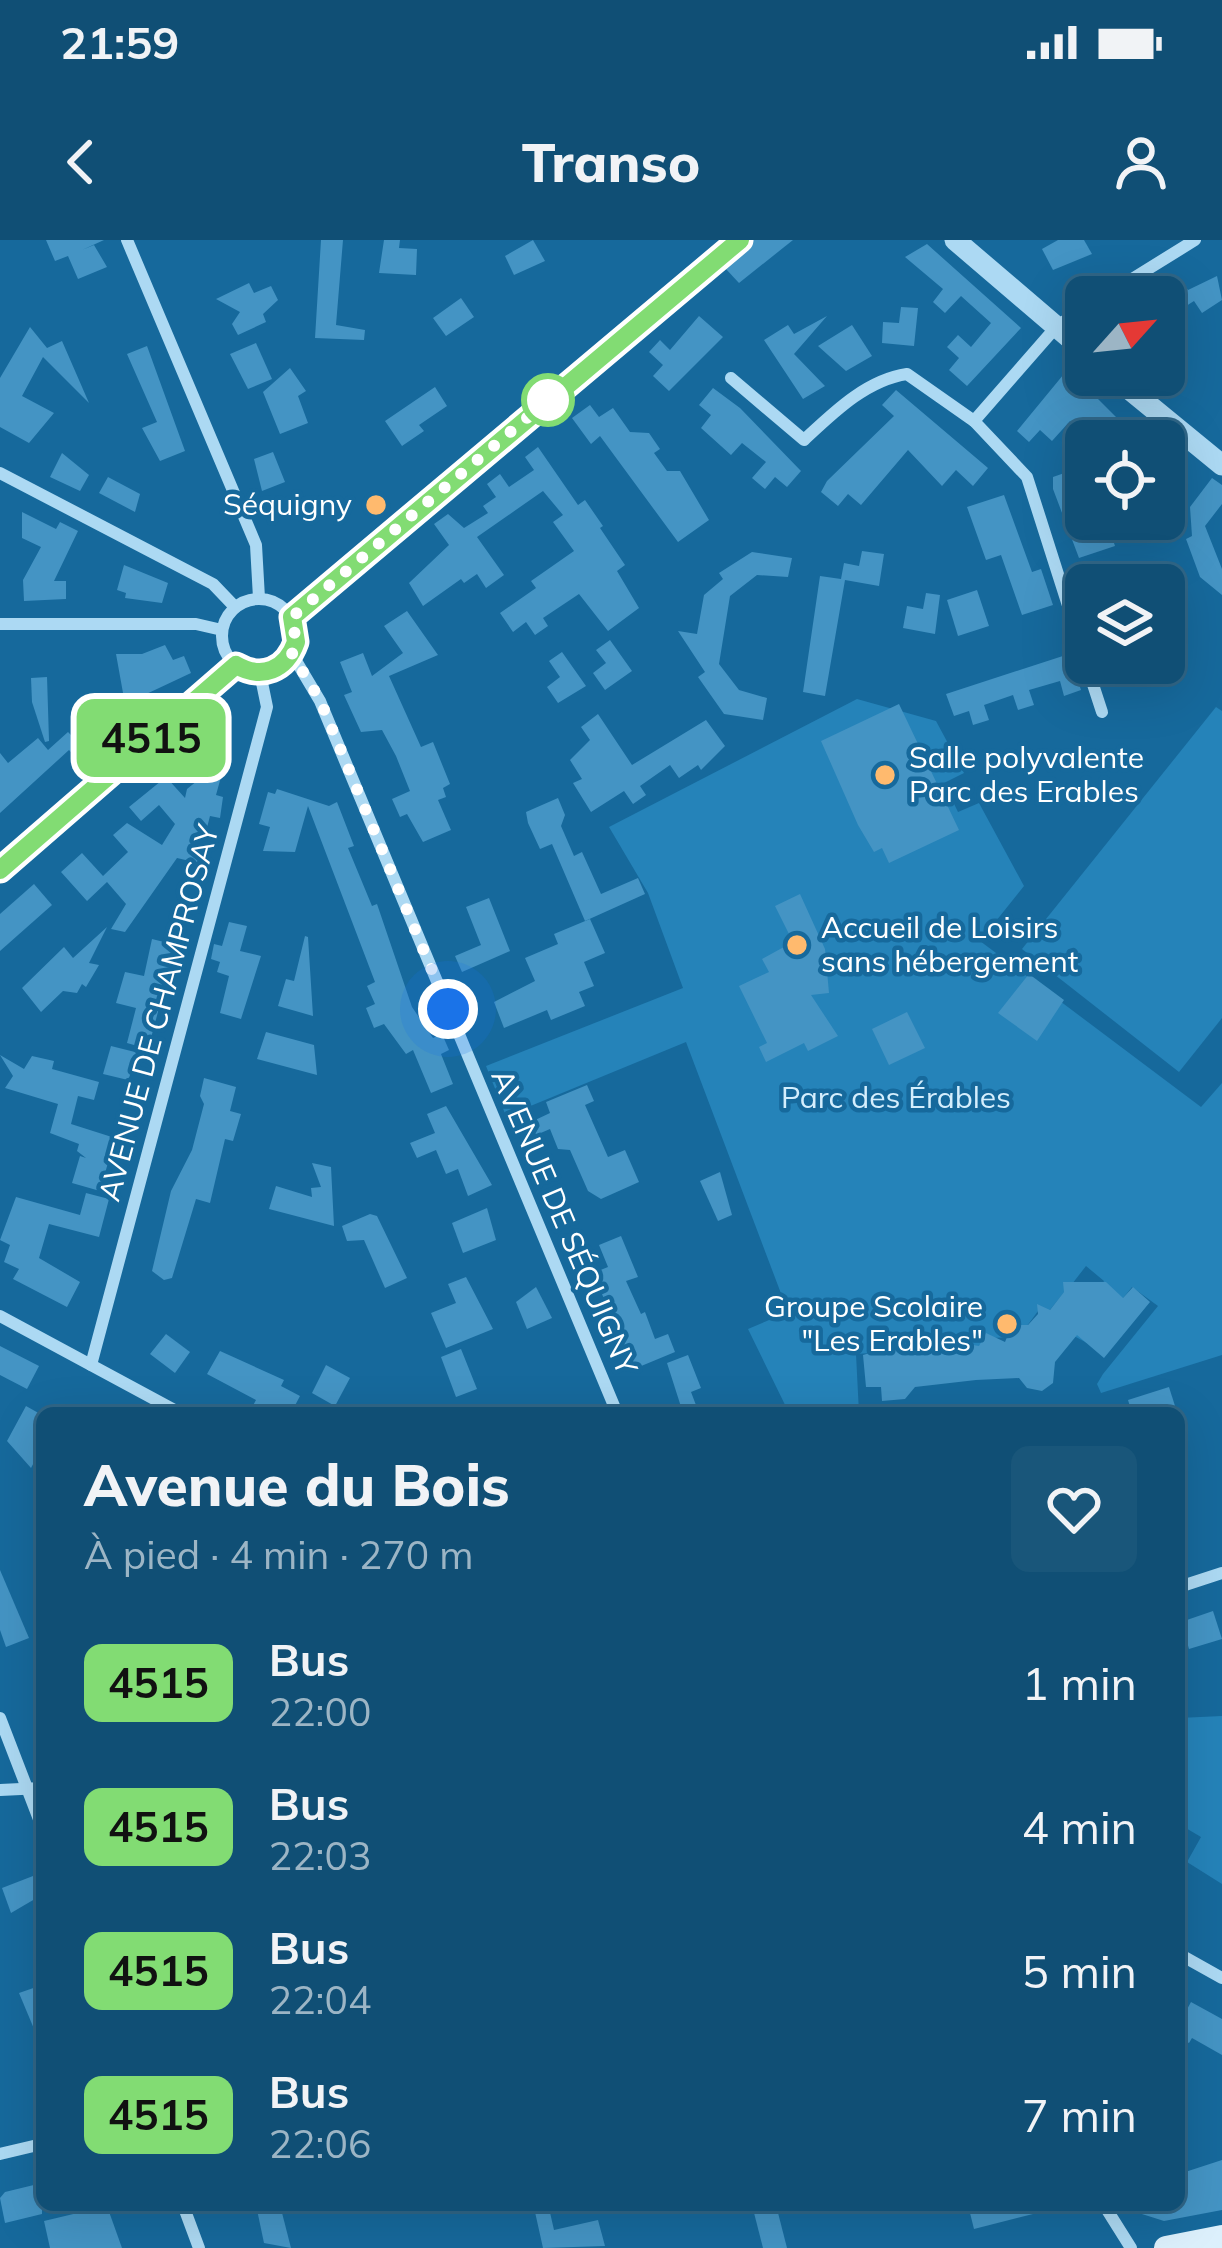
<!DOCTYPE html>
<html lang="fr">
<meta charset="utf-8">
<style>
:root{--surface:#104f75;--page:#19567a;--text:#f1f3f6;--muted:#9cb5c5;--line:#306687}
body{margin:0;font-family:Mulish,sans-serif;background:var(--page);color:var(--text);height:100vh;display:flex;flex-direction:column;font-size:45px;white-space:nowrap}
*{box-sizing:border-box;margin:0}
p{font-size:39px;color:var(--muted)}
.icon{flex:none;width:66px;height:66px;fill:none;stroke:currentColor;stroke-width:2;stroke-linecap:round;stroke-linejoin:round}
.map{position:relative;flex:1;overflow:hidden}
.panel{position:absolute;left:36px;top:1167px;width:1149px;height:804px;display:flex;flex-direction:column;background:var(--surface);border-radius:18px;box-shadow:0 12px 48px #0002,0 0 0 3px var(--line)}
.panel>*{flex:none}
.badge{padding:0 24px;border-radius:18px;font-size:42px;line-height:78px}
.needle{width:78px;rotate:63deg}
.fabs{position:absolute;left:1065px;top:36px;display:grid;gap:24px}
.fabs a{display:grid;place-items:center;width:120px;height:120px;border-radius:18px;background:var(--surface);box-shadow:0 12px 48px #0002,0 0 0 3px var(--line);font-size:60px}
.you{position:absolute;width:60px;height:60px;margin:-30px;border:9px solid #fff;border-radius:50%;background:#1a73e8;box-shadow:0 0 0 18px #1a73e833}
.map>.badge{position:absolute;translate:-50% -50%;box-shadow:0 0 0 6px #fff}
.round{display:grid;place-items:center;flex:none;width:126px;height:126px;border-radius:18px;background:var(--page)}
.summary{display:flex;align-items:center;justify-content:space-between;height:204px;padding:0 48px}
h1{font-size:57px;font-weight:800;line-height:90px}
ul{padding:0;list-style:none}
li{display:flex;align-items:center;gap:36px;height:144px;padding:0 48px}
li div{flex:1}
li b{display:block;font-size:45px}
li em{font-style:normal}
li .badge{min-width:132px;font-weight:700;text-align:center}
.status{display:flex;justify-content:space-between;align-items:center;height:84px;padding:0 60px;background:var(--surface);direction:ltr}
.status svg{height:33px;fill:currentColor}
header{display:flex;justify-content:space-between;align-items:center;height:156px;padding:0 48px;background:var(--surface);font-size:54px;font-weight:800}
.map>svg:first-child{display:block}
.green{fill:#2583b9}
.building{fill:#4494c4}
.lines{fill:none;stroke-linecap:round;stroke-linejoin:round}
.minor{stroke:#acd9f3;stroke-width:12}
.tertiary{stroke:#acd9f3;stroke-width:21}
.secondary{stroke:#dcf0fc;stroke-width:24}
.line-casing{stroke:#fff;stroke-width:27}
.line{stroke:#82dc73;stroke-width:18}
.walk{stroke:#fff;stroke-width:12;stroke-dasharray:0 21.6}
.stop-dot{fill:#fff;stroke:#82dc73;stroke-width:6}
.poi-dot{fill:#ffba6e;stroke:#16699c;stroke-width:4.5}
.labels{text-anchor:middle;stroke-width:9;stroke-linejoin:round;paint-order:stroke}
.poi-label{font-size:30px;fill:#fff;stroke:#16699c;text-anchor:end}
.street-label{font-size:30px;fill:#fff;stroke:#16699c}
.park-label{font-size:30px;fill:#d4eefd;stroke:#16699c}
</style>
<div class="status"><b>21:59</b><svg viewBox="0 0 49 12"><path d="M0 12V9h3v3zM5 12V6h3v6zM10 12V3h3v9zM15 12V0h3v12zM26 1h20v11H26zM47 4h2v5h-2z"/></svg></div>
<header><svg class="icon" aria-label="back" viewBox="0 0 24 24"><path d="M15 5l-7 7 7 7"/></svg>Transo<svg class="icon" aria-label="person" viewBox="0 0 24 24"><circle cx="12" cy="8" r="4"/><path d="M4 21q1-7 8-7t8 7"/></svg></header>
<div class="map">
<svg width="1222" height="2008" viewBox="0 0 1222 2008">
<rect width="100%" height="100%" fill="#16699c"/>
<g class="green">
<path d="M 857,459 L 936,481 L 964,533 L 944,543 L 958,572 L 979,563 L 1024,646 L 980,701 L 1201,867 L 1222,843 L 1222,1115 L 1101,1153 L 1097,1144 L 1103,1134 L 1158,1066 L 1132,1047 L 1087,1103 L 1074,1096 L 1104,1041 L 1086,1026 L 1072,1044 L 1064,1043 L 1066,1050 L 1049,1071 L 1041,1067 L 1024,1090 L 1013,1085 L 1011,1097 L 992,1098 L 983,1106 L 856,1114 L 859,1173 L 789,1173 L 748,1089 L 788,1072 L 686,802 L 506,876 L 486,826 L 683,748 L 648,653 L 609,587 Z"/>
<path d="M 1216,467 L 1222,471 L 1222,778 L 1179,832 L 1022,709 Z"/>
<path d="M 1222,1476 L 1222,1644 L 1187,1622 L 1201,1597 L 1179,1584 L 1179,1478 Z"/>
</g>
<g class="building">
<path d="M 46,0 L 104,0 L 82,10 L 94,5 L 107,27 L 78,39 L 68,16 L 55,21 Z"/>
<path d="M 321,0 L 343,0 L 336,85 L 365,90 L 364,100 L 315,98 Z"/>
<path d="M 384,0 L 400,0 L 399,8 L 417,9 L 416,35 L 379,33 Z"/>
<path d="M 533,0 L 545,21 L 514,35 L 505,16 Z"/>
<path d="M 749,0 L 793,0 L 739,43 L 725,28 Z"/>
<path d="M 1058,0 L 1084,0 L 1092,14 L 1053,30 L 1042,9 Z"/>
<path d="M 927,4 L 1021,88 L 967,146 L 949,130 L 959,118 L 947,107 L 958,95 L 971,107 L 991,83 L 961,56 L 945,73 L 933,62 L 943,49 L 905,17 Z"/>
<path d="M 1217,36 L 1222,60 L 1202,73 L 1194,61 L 1164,80 L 1164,49 L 1180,39 L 1188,50 Z"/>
<path d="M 249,43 L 254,53 L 271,46 L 278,60 L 263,74 L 266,82 L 238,95 L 232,84 L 240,72 L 216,59 Z"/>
<path d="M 461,58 L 474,77 L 446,96 L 433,78 Z"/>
<path d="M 901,67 L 918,68 L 914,106 L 882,103 L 883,82 L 899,83 Z"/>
<path d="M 699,76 L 723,97 L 669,151 L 653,136 L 663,125 L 649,112 L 660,100 L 670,110 Z"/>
<path d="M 827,76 L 794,114 L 825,146 L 803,159 L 764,100 L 788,85 L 794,94 Z"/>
<path d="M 852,85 L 872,116 L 846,131 L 818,106 Z"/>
<path d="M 30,87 L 47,108 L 62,101 L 89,163 L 43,117 L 22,156 L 54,173 L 29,203 L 0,187 L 0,138 Z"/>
<path d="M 256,103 L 272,139 L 248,149 L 230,114 Z"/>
<path d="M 147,106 L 185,211 L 160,221 L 142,188 L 157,182 L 127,114 Z"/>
<path d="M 290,128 L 306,151 L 298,156 L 308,183 L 280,194 L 263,152 Z"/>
<path d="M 1068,129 L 1120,181 L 1156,201 L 1099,196 L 1091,188 L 1085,195 L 1070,181 L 1052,201 L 1040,190 L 1029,202 L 1017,191 Z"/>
<path d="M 435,147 L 447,166 L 419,185 L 424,191 L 402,206 L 385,181 Z"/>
<path d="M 713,148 L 740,168 L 801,231 L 787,247 L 775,237 L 765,249 L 752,238 L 766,222 L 742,203 L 731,215 L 701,188 L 711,175 L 699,165 Z"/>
<path d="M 896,150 L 988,228 L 973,246 L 956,230 L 942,246 L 908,210 L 861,265 L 848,254 L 838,266 L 821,252 L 827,241 L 894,176 L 882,165 Z"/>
<path d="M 590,165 L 599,177 L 613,168 L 630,192 L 649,193 L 660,209 L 654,213 L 667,231 L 680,231 L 709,280 L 678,302 L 600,196 L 591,204 L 572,178 Z"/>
<path d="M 538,207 L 578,265 L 585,260 L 603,286 L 600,288 L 625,325 L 617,331 L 639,368 L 608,391 L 579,354 L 543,378 L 548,386 L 535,395 L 526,382 L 513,392 L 500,373 L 536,348 L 531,341 L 574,311 L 553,282 L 563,275 L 543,251 L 477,297 L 504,335 L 486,348 L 477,334 L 464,343 L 461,339 L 423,366 L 409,343 L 449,305 L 434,284 L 448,274 L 464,288 L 488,273 L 483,266 L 496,257 L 487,244 L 500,234 L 509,247 L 534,230 L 525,217 Z"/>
<path d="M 273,212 L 285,242 L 262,251 L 254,219 Z"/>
<path d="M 62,213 L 89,235 L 80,251 L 50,237 Z"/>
<path d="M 1073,230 L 1081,232 L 1086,247 L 1086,279 L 1097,284 L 1100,294 L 1110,291 L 1115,306 L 1079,318 L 1053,249 L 1053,237 Z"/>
<path d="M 108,237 L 140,254 L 135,272 L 99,253 Z"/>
<path d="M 1212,238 L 1222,245 L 1222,264 L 1205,286 L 1222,329 L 1222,355 L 1200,337 L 1186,299 L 1192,296 L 1190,267 Z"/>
<path d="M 1004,255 L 1032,332 L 1041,329 L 1053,365 L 1022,375 L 1001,315 L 986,320 L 967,267 Z"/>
<path d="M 22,272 L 56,289 L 60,282 L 78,291 L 54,341 L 66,341 L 66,359 L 24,361 L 23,340 L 41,307 L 22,298 Z"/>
<path d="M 862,311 L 884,314 L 879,346 L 845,340 L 825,456 L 803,452 L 820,336 L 841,339 L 844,323 L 859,326 Z"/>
<path d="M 752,312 L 792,318 L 788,337 L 757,335 L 730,356 L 719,424 L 739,450 L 767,458 L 763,480 L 724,474 L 698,437 L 705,432 L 678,391 L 697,394 L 704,355 L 723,339 L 719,333 Z"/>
<path d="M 124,325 L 168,343 L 162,363 L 125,358 L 126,353 L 117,350 Z"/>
<path d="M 977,350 L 989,386 L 958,396 L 947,360 Z"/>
<path d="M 926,353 L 940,355 L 935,394 L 903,388 L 907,366 L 923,369 Z"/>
<path d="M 407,371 L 438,415 L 389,436 L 421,507 L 433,502 L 450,544 L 443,548 L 446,557 L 438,560 L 451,590 L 423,602 L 407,574 L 400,577 L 392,559 L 410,551 L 396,516 L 382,490 L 361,492 L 344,455 L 352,452 L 340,422 L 363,413 L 372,436 L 403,413 L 384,386 Z"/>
<path d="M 610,400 L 632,431 L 605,450 L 593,433 L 606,423 L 596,410 Z"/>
<path d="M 165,405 L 173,420 L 184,416 L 191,433 L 125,464 L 116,414 L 142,414 Z"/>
<path d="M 562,412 L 586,446 L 558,463 L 547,447 L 560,437 L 549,421 Z"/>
<path d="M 1069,414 L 1081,450 L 1064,456 L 1060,441 L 1029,450 L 1034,465 L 1018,470 L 1013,455 L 984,465 L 989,480 L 973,485 L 969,471 L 954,476 L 946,454 Z"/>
<path d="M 47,437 L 49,501 L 45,502 L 32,462 L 31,438 Z"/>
<path d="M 899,464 L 959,590 L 889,623 L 882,608 L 874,612 L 858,585 L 821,501 Z"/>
<path d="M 598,474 L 632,525 L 706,480 L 725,506 L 701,530 L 698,525 L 679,538 L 670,525 L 640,546 L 646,555 L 633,564 L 624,551 L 591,572 L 573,543 L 582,539 L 570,520 L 590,500 L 581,487 Z"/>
<path d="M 104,478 L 115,491 L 80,522 L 69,510 L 0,573 L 0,513 L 8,523 L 38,498 L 48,510 L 68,492 L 73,497 Z"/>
<path d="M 200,500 L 229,508 L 216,555 L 223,557 L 220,578 L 210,576 L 198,623 L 177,618 L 125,692 L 111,689 L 126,664 L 107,642 L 87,661 L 61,632 L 82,613 L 103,636 L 128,612 L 113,595 L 127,583 L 162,605 L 175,584 L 159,565 L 141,581 L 129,567 L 166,537 L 185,558 L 187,549 L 213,528 L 194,523 Z"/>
<path d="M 277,549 L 329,566 L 337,562 L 354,606 L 348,608 L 372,666 L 377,664 L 412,767 L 433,798 L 442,794 L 449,810 L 441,814 L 453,844 L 431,853 L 413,810 L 406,814 L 384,784 L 374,788 L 366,768 L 375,764 L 367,746 L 375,742 L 308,566 L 295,612 L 263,611 L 270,587 L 259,584 L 268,552 L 275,554 Z"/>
<path d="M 558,558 L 565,575 L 561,586 L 574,616 L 582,612 L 601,654 L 638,638 L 645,654 L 585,681 L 552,604 L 540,609 L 528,583 L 526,572 Z"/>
<path d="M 34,644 L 52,665 L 0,711 L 0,674 Z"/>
<path d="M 800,654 L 825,709 L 829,753 L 811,755 L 838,796 L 808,811 L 804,803 L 766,822 L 759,807 L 767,803 L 739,746 L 769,732 L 762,719 L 793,702 L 775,666 Z"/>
<path d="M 489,658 L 510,711 L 462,732 L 455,716 L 481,705 L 466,667 Z"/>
<path d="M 590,679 L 605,713 L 584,722 L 594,746 L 579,752 L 585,766 L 551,780 L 547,770 L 504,788 L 494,762 L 535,741 L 525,718 L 558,704 L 554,694 Z"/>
<path d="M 229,682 L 247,686 L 240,711 L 261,716 L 241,779 L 220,773 L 229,736 L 217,732 L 220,722 L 211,719 L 214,704 L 222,706 Z"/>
<path d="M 107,687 L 89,723 L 99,725 L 86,747 L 82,744 L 77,753 L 63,751 L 41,772 L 22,748 L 64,707 L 73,718 Z"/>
<path d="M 305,696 L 308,697 L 313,776 L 278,766 L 286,739 L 294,741 Z"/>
<path d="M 152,699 L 176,705 L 148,809 L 127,803 L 136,768 L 116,763 L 125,732 L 144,736 Z"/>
<path d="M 1029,734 L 1064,760 L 1037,801 L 998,773 Z"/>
<path d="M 907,772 L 925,808 L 889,825 L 872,789 Z"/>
<path d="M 266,792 L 314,805 L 317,835 L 257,819 Z"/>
<path d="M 111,806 L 139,813 L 128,840 L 103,834 Z"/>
<path d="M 0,815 L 24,829 L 32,816 L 54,821 L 52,829 L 99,842 L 94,860 L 78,856 L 71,884 L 115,898 L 100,951 L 72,943 L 80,916 L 86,918 L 77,911 L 79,904 L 50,893 L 58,864 L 5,848 L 13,836 Z"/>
<path d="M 204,838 L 236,847 L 230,871 L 241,874 L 233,901 L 225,899 L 210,963 L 196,959 L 172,1038 L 164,1040 L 152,1031 L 171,951 L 192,910 L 204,864 L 200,856 Z"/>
<path d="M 587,845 L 594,861 L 585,865 L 608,917 L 625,910 L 639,942 L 601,959 L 588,951 L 570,910 L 558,909 L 550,889 L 536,895 L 531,882 L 550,873 L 546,862 Z"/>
<path d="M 446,866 L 492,945 L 468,956 L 458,929 L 446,934 L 436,910 L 417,918 L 410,903 L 435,893 L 427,874 Z"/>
<path d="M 312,923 L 331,927 L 334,986 L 269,969 L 276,946 L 312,957 L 311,948 L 321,947 Z"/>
<path d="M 720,932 L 732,975 L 718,981 L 700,941 Z"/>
<path d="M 86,953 L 109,959 L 99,997 L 49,984 L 39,1018 L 80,1042 L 67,1067 L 13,1039 L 19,1029 L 4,1022 L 10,1005 L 0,1000 L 16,957 L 80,975 Z"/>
<path d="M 487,968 L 496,1000 L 463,1013 L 452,983 Z"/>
<path d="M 370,974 L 377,976 L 407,1038 L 385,1048 L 364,1000 L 347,1001 L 342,986 Z"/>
<path d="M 621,996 L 638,1037 L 626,1041 L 641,1074 L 645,1072 L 655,1099 L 668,1094 L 675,1112 L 634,1129 L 593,1033 L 608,1027 L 599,1005 Z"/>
<path d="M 466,1037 L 493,1089 L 446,1108 L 431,1073 L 456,1063 L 448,1044 Z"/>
<path d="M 1063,1042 L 1106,1042 L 1123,1058 L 1133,1047 L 1150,1062 L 1104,1118 L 1077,1095 L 1055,1122 L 1053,1143 L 1042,1151 L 1027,1148 L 1019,1138 L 976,1140 L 915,1147 L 905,1159 L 882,1161 L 881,1147 L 866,1147 L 863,1115 L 891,1107 L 899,1113 L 914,1112 L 919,1105 L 949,1109 L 955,1102 L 979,1106 L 986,1093 L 1005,1102 L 1012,1085 L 1028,1085 L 1038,1074 L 1037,1064 L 1050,1070 L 1064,1052 Z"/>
<path d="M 536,1047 L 552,1078 L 527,1089 L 516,1062 Z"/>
<path d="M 166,1094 L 190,1112 L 175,1133 L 150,1114 Z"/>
<path d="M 0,1106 L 39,1126 L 27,1149 L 0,1135 Z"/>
<path d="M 461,1109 L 477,1149 L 456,1157 L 441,1117 Z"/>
<path d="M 220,1111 L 284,1140 L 281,1146 L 300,1156 L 291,1173 L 249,1173 L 256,1160 L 207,1134 Z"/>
<path d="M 688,1115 L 701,1148 L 691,1152 L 699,1173 L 683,1173 L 667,1123 Z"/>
<path d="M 326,1125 L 350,1138 L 335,1166 L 312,1153 Z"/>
<path d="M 1169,1147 L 1175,1166 L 1132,1173 L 1128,1160 Z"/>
<path d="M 26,1166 L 42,1175 L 33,1205 L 41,1209 L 31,1228 L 7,1201 Z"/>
<path d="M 0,1330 L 29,1398 L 6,1407 L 0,1390 Z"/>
<path d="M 1213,1371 L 1222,1399 L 1189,1409 L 1181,1382 Z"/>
<path d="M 33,1636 L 40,1656 L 11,1673 L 2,1648 Z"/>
<path d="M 42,1745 L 42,1808 L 19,1753 Z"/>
<path d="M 1191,1762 L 1222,1779 L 1222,1815 L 1192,1798 L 1189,1803 L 1179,1798 L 1179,1784 Z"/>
<path d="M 1222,1920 L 1222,1970 L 1164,1981 L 1123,1968 L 1179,1965 L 1179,1934 Z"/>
<path d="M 42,1943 L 42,1974 L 5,1983 L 0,1958 L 5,1952 Z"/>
<path d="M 256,1965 L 280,1965 L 291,2008 L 264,2003 Z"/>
<path d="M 752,1965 L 776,1965 L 787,2008 L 763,2008 Z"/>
<path d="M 968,1965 L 1045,1965 L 1045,1971 L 974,1989 Z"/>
<path d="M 107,1966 L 122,2008 L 50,2008 L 44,1981 Z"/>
<path d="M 549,1968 L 554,1990 L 598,1980 L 605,2006 L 543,2008 L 535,1972 Z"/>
</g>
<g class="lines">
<g class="minor">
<path d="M 127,0 L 256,305 L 259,358"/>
<path d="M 1103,57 L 1195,0"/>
<path d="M 1086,67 L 1057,86 L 974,181 L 1027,237 L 1086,422"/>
<path d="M 731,138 L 804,200 C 833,173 866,140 907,134 L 974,181"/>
<path d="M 0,233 L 213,344 L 235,367"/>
<circle cx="259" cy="396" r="37"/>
<path d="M 292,377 L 739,0"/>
<path d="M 0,384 L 196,384 L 222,390"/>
<path d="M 292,414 L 320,461 L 617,1173"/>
<path d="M 1086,423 L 1102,472"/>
<path d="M 0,630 L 235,425"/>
<path d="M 0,1076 L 180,1173"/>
<path d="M 91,1125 L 267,467 L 260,433"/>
<path d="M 1179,1347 L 1222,1333"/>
<path d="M 0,1478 L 42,1587"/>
<path d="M 0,1550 L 42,1548"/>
<path d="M 1179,1714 L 1222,1738"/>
<path d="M 0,1914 L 42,1904"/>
<path d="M 183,1965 L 199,2008"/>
<path d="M 1104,1965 L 1131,2008"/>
</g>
<g class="tertiary">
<path d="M 955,0 L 1086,112"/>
<path d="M 1112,135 L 1222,225"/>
</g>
<path class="secondary" d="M 1166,2008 L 1222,1997"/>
</g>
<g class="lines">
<g class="line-casing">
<path id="line" d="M 0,630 L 236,425 C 262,440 286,430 296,402 L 292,377 L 740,0"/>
</g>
<use href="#line" class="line"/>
<path class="walk" d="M 448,769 L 320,460 L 292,414 L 296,402 L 292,377 L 548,160"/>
</g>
<circle class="stop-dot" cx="548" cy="160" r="24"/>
<g class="poi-dot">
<circle cx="376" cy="265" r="12"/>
<circle cx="885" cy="535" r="12"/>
<circle cx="797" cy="705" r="12"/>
<circle cx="1007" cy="1084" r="12"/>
</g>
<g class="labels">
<g class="poi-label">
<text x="352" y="275">Séquigny</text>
<text x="909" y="528" text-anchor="start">Salle polyvalente<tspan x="909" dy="34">Parc des Erables</tspan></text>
<text x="821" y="698" text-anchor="start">Accueil de Loisirs<tspan x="821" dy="34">sans hébergement</tspan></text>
<text x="983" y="1077">Groupe Scolaire<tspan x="983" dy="34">"Les Erables"</tspan></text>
</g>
<g class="street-label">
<text transform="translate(159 773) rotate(-75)" y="10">AVENUE DE CHAMPROSAY</text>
<text transform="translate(564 982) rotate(67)" y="10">AVENUE DE SÉQUIGNY</text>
</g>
<g class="park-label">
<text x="896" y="868">Parc des Érables</text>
</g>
</g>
</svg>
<div class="fabs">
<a><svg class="needle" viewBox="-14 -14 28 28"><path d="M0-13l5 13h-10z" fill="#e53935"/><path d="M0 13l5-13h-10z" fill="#9cb5c5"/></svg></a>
<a><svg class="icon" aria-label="locate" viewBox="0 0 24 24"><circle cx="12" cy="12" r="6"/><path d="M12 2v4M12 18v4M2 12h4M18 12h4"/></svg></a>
<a><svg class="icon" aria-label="layers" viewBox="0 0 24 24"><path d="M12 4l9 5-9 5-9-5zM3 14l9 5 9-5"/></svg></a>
</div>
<div class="you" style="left:448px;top:769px"></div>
<b class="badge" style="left:151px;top:498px;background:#82dc73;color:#111">4515</b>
<section class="panel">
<div class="summary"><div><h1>Avenue du Bois</h1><p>À pied · 4 min · 270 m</p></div><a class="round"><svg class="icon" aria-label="heart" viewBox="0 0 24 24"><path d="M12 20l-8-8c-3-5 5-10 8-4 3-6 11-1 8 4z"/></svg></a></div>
<ul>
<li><span class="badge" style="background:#82dc73;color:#111">4515</span><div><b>Bus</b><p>22:00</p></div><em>1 min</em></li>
<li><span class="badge" style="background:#82dc73;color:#111">4515</span><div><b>Bus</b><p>22:03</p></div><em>4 min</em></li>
<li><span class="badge" style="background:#82dc73;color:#111">4515</span><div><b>Bus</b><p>22:04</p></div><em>5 min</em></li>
<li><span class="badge" style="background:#82dc73;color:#111">4515</span><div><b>Bus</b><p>22:06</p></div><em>7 min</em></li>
</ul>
</section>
</div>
